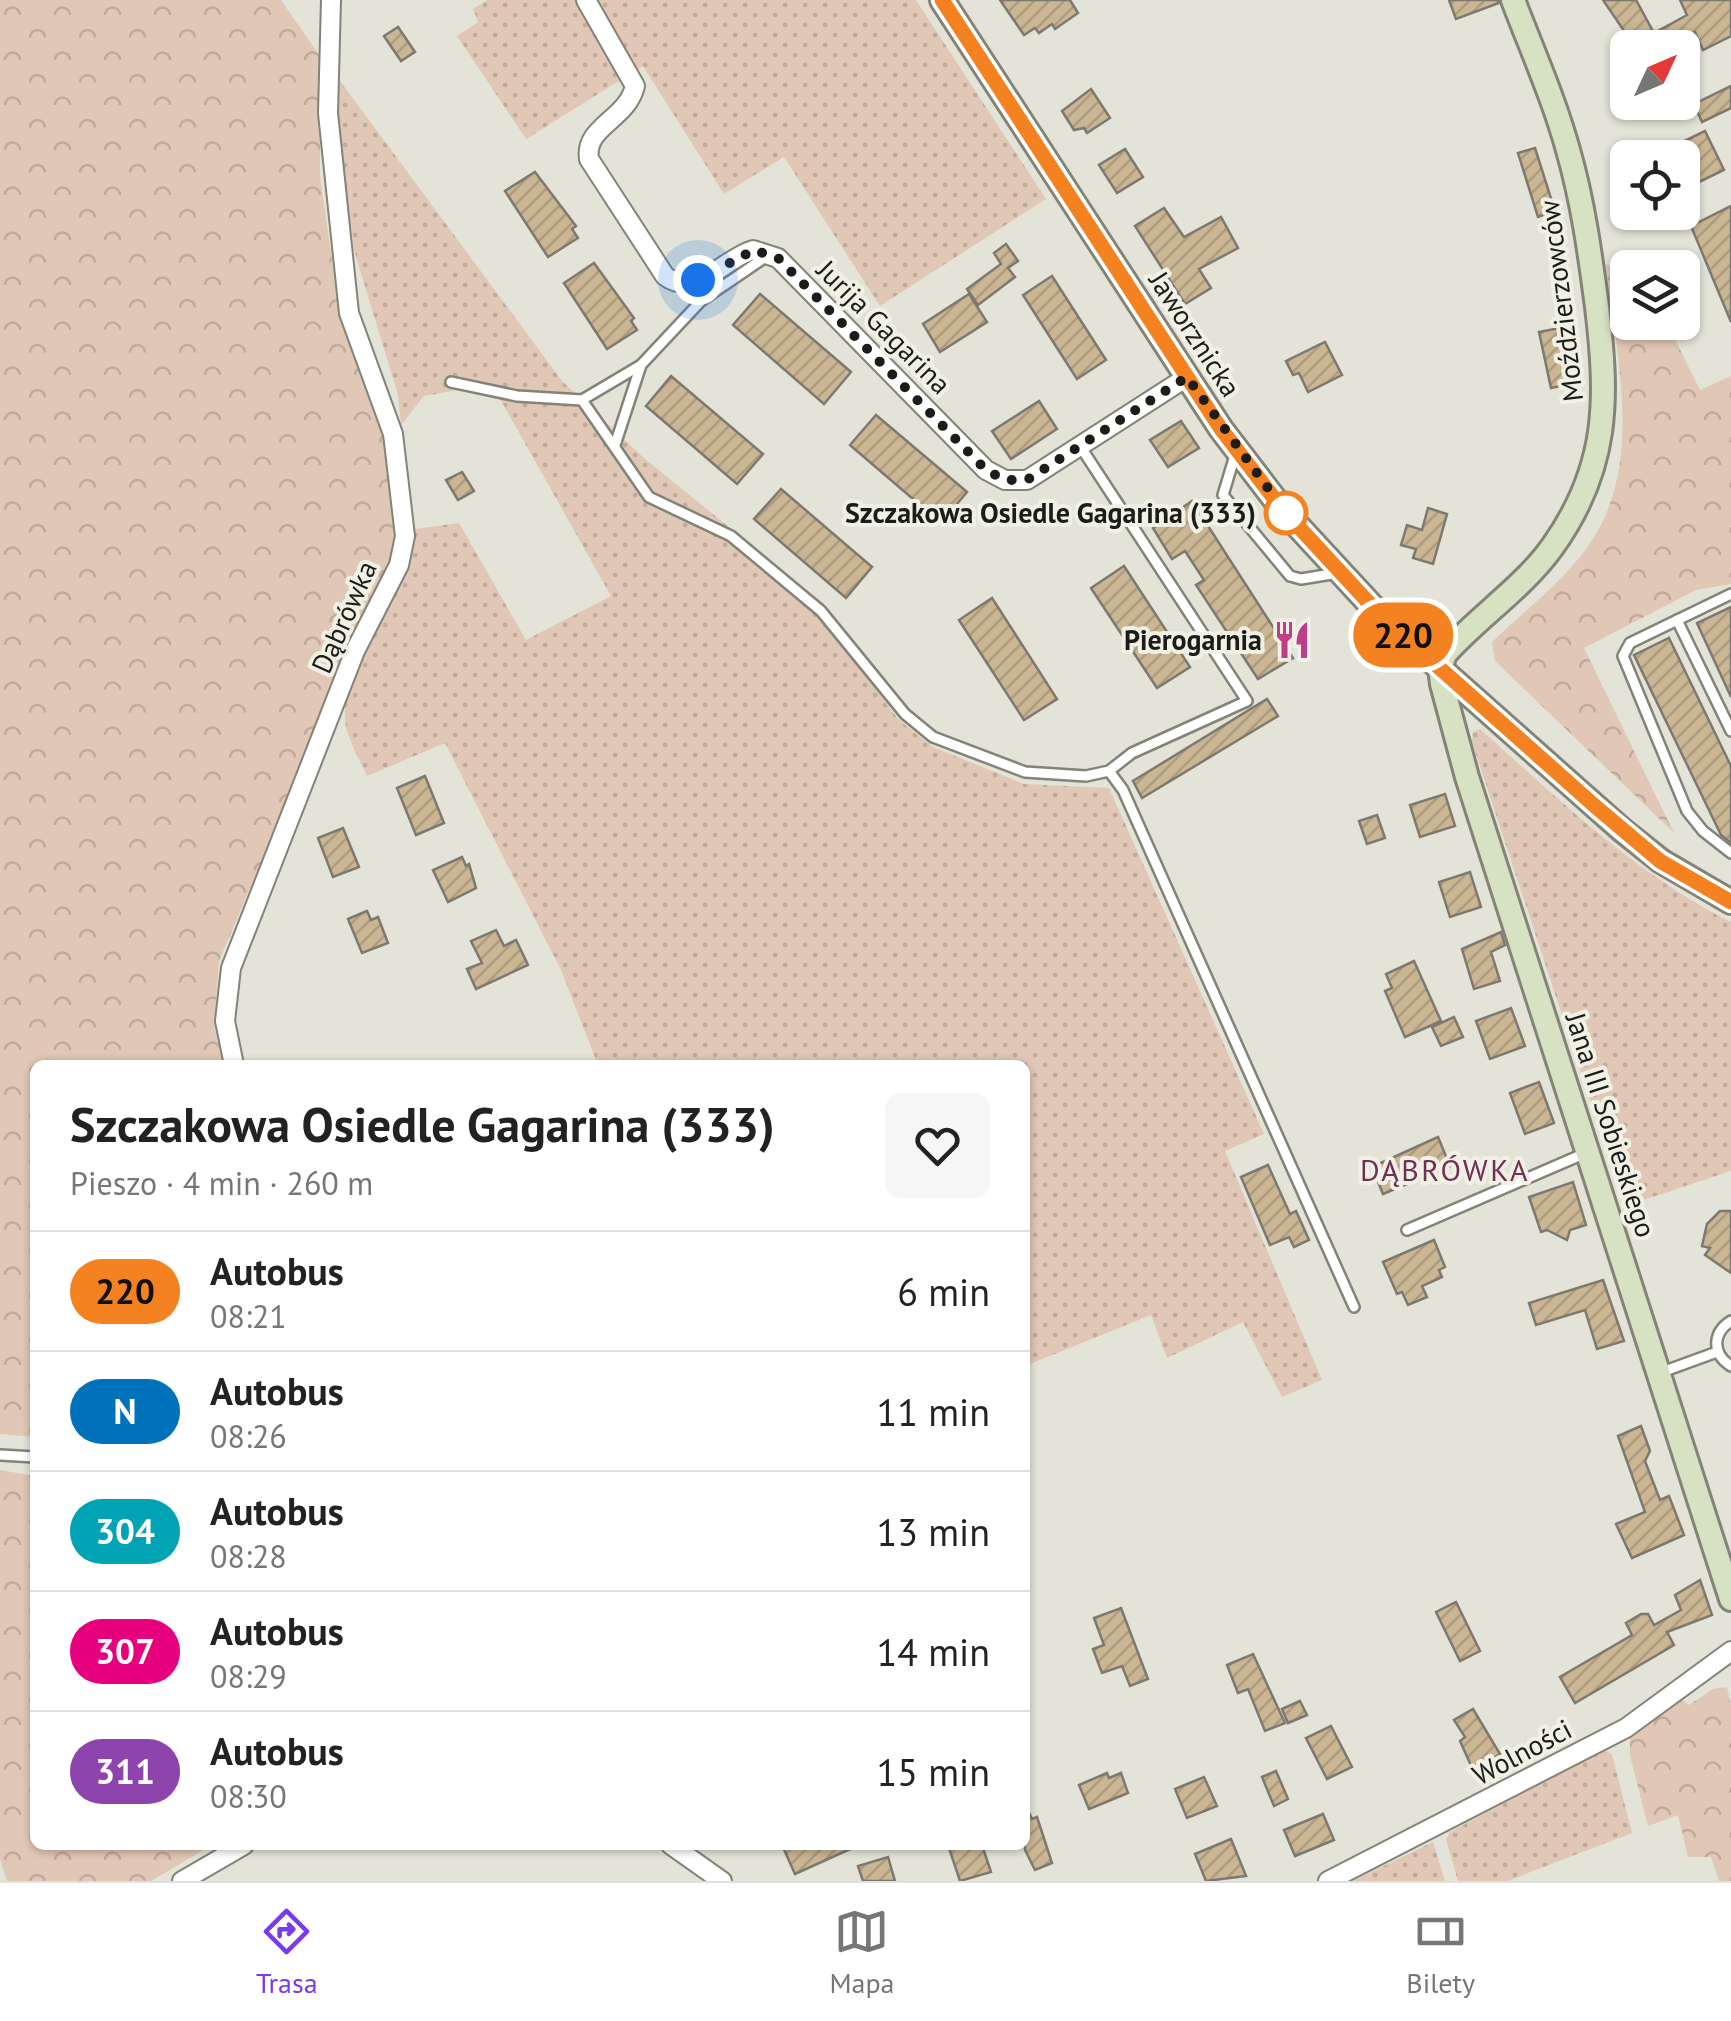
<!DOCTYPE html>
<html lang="pl">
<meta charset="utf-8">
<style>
:root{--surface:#fff;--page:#f6f6f6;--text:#222;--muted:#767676;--line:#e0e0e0;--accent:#7c3aed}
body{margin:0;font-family:"PT Sans",sans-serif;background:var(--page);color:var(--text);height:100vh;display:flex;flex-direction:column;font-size:38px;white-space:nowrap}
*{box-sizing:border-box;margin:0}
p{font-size:32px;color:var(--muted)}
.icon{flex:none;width:55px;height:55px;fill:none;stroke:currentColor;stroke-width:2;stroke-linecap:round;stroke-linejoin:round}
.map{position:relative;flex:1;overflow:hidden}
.side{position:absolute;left:30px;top:1060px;width:1000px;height:790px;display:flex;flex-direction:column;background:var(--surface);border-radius:15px;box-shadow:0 2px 8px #0004}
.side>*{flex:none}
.badge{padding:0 20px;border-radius:32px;font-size:35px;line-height:65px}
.needle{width:65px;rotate:46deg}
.fabs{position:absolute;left:1610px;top:30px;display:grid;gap:20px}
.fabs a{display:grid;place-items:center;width:90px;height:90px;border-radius:15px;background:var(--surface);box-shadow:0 2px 8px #0004;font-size:50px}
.you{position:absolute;width:50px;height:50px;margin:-25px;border:8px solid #fff;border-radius:50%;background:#1a73e8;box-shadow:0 0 0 15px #1a73e833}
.map>.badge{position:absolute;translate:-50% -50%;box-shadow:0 0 0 5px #fff}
.round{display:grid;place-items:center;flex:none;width:105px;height:105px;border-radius:15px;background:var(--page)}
.head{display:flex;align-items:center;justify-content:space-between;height:170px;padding:0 40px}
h1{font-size:48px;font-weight:600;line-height:75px}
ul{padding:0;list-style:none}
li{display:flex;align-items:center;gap:30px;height:120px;padding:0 40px;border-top:2px solid var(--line)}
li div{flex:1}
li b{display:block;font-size:38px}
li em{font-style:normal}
li .badge{min-width:110px;font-weight:700;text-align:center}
.tab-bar{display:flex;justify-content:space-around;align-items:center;height:140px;border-top:2px solid var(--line);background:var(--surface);font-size:28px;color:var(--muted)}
.tab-bar a{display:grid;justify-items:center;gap:5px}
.tab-bar .selected{color:var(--accent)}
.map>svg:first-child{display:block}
.grass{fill:url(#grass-dots)}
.forest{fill:url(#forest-crowns)}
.building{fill:url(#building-hatch);stroke:#7e7970;stroke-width:2.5}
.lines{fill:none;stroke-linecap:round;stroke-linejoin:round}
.lane-casing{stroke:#838378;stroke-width:14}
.street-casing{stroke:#838378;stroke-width:22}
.secondary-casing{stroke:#838378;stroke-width:28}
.lane{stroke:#fff;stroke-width:9}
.street{stroke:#fff;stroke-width:18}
.secondary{stroke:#d7e2c3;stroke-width:22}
.line-casing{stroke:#fff;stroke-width:22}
.line{stroke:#f58220;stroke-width:15}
.walk{stroke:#1c1c18;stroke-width:10;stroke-dasharray:0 18}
.stop-dot{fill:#fff;stroke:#f58220;stroke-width:5}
.labels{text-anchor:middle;stroke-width:8;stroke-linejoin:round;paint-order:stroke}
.street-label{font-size:28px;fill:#1c1c18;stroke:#f1f0e5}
.stop-label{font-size:28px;font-weight:bold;fill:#1c1c18;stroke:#f1f0e5;text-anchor:end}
.poi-label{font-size:28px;font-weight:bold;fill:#1c1c18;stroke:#f1f0e5;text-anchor:end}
.neighbourhood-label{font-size:30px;letter-spacing:2.5px;fill:#6f3053;stroke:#f1f0e5}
</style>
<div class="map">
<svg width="1731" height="1881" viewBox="0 0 1731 1881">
<defs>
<pattern id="grass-dots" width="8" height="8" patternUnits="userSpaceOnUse" patternTransform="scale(2.5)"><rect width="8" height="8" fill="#e1c7b5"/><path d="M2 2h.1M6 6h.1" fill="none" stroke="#c0aa9b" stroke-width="1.8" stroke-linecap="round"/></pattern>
<pattern id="forest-crowns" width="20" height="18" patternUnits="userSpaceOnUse" patternTransform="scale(2.5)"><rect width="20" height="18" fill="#e1c7b5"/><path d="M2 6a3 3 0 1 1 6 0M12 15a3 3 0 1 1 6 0" fill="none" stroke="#c0aa9b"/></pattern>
<pattern id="building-hatch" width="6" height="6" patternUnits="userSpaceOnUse" patternTransform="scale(2.5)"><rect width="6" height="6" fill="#cbb694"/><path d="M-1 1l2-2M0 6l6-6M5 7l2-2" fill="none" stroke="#ae9c7f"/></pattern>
</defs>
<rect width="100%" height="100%" fill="#e4e3d8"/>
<g class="grass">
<path d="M 487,0 L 916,0 L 1046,199 L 880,306 L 784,157 L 724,194 L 643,66 L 526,139 L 457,36 L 478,22 L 473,9 Z"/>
<path d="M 332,70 L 562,381 L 645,459 L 824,604 L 831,631 L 899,720 L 933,747 L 1024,784 L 1109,788 L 1264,1134 L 1225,1151 L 1322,1380 L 1282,1397 L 1243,1322 L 1167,1358 L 1151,1315 L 1025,1366 L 1025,1065 L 598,1065 L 561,970 L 445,743 L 367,776 C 360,760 345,735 345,718 C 343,654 409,596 415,529 L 459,523 L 526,640 L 611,596 L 499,397 L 457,390 L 424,396 L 401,425 L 398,395 L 354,250 Z"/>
<path d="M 1480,729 C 1560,800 1635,874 1731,922 L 1731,1171 L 1625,1206 L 1472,742 L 1473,732 Z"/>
<path d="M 1604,1750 L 1612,1754 L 1632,1833 L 1507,1881 L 1458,1881 L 1446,1839 L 1450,1832 Z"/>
<path d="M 1433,1842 L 1445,1881 L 1353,1881 Z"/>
</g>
<g class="forest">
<path d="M 0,0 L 281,0 L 320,56 L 320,177 L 333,266 L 371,360 L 396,515 L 394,551 L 219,961 L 214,1026 L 223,1065 L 35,1065 L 35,1437 L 0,1434 Z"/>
<path d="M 1606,264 L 1627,275 L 1628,322 L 1667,323 L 1700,390 L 1731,376 L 1731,584 L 1696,590 L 1584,648 L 1674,833 L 1495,661 L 1492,642 C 1526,609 1569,578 1594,537 C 1644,457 1615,351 1606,264 Z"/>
<path d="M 0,1470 L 35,1476 L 35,1845 L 212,1845 L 151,1881 L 7,1881 L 0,1859 Z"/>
<path d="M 1727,1687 L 1731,1705 L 1731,1881 L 1719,1881 L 1711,1857 L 1688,1857 L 1678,1815 L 1648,1826 L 1630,1756 L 1630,1738 L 1683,1700 L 1689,1705 L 1713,1689 Z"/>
</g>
<g class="building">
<path d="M 1000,0 L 1070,0 L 1078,13 L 1055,29 L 1052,24 L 1039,33 L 1035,28 L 1024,35 Z"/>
<path d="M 1449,0 L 1498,0 L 1499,3 L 1456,19 Z"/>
<path d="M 1603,0 L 1636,0 L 1654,33 L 1687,15 L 1680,0 L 1731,0 L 1731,36 L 1703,50 L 1695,32 L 1666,48 L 1627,48 L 1633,44 Z"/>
<path d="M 398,27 L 415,52 L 401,61 L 384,36 Z"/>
<path d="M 1731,86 L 1731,108 L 1702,122 L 1694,104 Z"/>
<path d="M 1091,89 L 1110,118 L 1087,133 L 1084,128 L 1074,130 L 1062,111 Z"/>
<path d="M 1705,131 L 1724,170 L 1699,182 L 1680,143 Z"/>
<path d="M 1535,148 L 1555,211 L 1538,217 L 1518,153 Z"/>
<path d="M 1125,149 L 1143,177 L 1117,193 L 1099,165 Z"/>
<path d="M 535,172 L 576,226 L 572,229 L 578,238 L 548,257 L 505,191 Z"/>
<path d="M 1731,206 L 1731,322 L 1691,226 Z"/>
<path d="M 1164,208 L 1184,237 L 1221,217 L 1238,248 L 1199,269 L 1211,288 L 1185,304 L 1135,226 Z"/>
<path d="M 1006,244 L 1018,261 L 1008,268 L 1015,277 L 978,305 L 967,289 L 1001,264 L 994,253 Z"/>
<path d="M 594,263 L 634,318 L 631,321 L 637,330 L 607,349 L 564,283 Z"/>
<path d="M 1052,276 L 1106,360 L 1077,379 L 1023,295 Z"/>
<path d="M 760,294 L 851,372 L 824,404 L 733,325 Z"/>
<path d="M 969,294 L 987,322 L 940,352 L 923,324 Z"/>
<path d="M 1565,327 L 1574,368 L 1567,370 L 1570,384 L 1551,388 L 1539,332 Z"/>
<path d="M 1325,342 L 1342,375 L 1308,392 L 1299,373 L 1293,375 L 1286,361 Z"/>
<path d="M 671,376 L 763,454 L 737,484 L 646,406 Z"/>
<path d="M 1039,401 L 1057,429 L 1011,459 L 992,431 Z"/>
<path d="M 876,415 L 967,492 L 941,523 L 850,445 Z"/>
<path d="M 1181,421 L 1199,448 L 1168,467 L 1150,440 Z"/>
<path d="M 462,472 L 474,491 L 458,500 L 446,480 Z"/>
<path d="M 781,489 L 872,567 L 846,598 L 754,519 Z"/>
<path d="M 1192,501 L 1293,658 L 1258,679 L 1196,585 L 1204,580 L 1185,551 L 1172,559 L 1153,528 Z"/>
<path d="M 1428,508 L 1447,514 L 1433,564 L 1413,558 L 1416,549 L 1401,545 L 1407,525 L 1422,530 Z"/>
<path d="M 1124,566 L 1190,667 L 1157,688 L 1091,588 Z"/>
<path d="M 992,598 L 1057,699 L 1024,720 L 959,620 Z"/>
<path d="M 1731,607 L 1731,697 L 1697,623 Z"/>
<path d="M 1669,638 L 1731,766 L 1731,843 L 1721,835 L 1634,655 Z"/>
<path d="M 1267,699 L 1278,716 L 1142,798 L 1133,781 Z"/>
<path d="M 425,776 L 444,823 L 416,835 L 397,788 Z"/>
<path d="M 1445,794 L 1455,826 L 1420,837 L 1410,805 Z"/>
<path d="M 1377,815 L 1385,838 L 1367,844 L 1359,821 Z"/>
<path d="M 343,828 L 359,867 L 333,877 L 318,838 Z"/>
<path d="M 462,857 L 466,866 L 469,864 L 476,888 L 448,902 L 433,870 Z"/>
<path d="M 1470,872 L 1481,907 L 1450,917 L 1439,882 Z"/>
<path d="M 367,911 L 371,920 L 378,917 L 388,943 L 362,953 L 348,919 Z"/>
<path d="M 496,930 L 504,946 L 516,940 L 528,965 L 476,989 L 467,969 L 482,963 L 471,941 Z"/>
<path d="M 1501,932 L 1505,945 L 1491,952 L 1500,981 L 1474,989 L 1462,949 Z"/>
<path d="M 1414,961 L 1441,1021 L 1405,1037 L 1385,991 L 1392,988 L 1386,974 Z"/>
<path d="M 1511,1008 L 1525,1046 L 1490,1059 L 1476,1021 Z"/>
<path d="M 1454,1017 L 1463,1037 L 1441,1046 L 1432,1027 Z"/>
<path d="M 1539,1082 L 1554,1123 L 1525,1134 L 1510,1093 Z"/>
<path d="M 1438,1137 L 1450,1166 L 1383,1194 L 1372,1167 Z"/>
<path d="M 1268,1165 L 1290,1214 L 1296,1211 L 1309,1240 L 1294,1247 L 1289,1237 L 1270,1245 L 1241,1177 Z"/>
<path d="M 1573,1182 L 1586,1225 L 1570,1230 L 1567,1240 L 1547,1230 L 1541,1232 L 1529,1197 Z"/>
<path d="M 1720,1211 L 1731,1211 L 1731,1273 L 1705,1255 L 1710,1248 L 1702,1246 L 1707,1224 Z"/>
<path d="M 1434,1240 L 1445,1267 L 1439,1270 L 1442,1277 L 1422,1286 L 1427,1297 L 1408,1305 L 1402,1292 L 1397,1294 L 1383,1262 Z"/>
<path d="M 1603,1280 L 1624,1341 L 1597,1349 L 1585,1310 L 1536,1325 L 1529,1303 Z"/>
<path d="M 1641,1426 L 1650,1451 L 1645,1461 L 1660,1500 L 1669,1496 L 1684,1535 L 1632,1558 L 1616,1524 L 1645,1512 L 1618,1436 Z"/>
<path d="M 1700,1580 L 1712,1615 L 1667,1632 L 1674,1645 L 1575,1703 L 1560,1677 L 1632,1635 L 1626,1623 L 1641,1614 L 1648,1614 L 1654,1625 L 1681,1610 L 1675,1595 Z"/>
<path d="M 1456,1602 L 1480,1651 L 1460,1661 L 1436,1612 Z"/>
<path d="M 1121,1608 L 1148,1679 L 1130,1686 L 1122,1666 L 1102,1673 L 1093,1649 L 1104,1645 L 1094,1618 Z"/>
<path d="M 1253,1654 L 1285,1723 L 1265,1731 L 1248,1689 L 1238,1693 L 1227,1665 Z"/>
<path d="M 1300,1701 L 1307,1715 L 1288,1723 L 1282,1709 Z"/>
<path d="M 1473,1709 L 1500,1754 L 1473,1770 L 1460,1741 L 1465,1737 L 1454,1720 Z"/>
<path d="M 1331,1726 L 1352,1767 L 1327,1779 L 1306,1738 Z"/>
<path d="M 1276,1771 L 1288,1799 L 1274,1806 L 1262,1777 Z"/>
<path d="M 1107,1773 L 1109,1778 L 1121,1773 L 1128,1793 L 1089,1809 L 1079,1785 Z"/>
<path d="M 1204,1777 L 1217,1806 L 1187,1818 L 1175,1789 Z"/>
<path d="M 1025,1804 L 1032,1819 L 1037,1817 L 1052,1863 L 1035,1870 L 1025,1850 Z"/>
<path d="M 1323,1814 L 1334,1840 L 1295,1856 L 1284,1830 Z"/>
<path d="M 1231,1839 L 1246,1876 L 1206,1881 L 1195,1854 Z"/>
<path d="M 782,1845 L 859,1845 L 795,1874 Z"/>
<path d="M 948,1845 L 982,1845 L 991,1872 L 960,1881 Z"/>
<path d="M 888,1857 L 895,1881 L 863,1881 L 858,1866 Z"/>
</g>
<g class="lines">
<g class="lane-casing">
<g id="lane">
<path d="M 451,382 L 517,396 L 582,400 L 641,365"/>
<path d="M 582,400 L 649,497 L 731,536 L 821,611 L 905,714 L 933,737 L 1025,772 L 1086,776 L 1109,771 L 1132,753 L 1247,701 L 1080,446"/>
<path d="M 615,445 L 641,365 L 701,301 L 767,256"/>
<path d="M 1236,452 L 1223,495 L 1290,576 L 1301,579 L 1338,573"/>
<path d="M 1731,594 L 1630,643 L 1623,656 L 1687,811 L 1703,831 L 1731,853"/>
<path d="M 1677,620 L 1731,731"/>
<path d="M 1109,771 L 1123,790 L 1354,1307"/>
<path d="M 1407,1230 L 1588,1152"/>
<path d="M 1731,1321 C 1712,1333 1712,1354 1731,1366"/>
<path d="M 1662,1372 L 1717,1352"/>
<path d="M 0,1455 L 35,1457"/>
</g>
</g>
<g class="street-casing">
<g id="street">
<path d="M 586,0 L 635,86 C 627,120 584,126 589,159 L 665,276 C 696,299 723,259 753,250 L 778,258 L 986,470 L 1005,480 L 1027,480 L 1187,377"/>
<path d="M 234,1065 L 225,1021 L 231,968 L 355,651 L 399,565 L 405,536 L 393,434 L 349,313 L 328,113 L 331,0"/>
<path d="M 671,1845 L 722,1881"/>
<path d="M 182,1881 L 244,1845"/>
<path d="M 1328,1881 L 1626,1728 L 1731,1651"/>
</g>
</g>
<g class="secondary-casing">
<g id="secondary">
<path d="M 942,0 L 1221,429 L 1283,510 L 1381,616 L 1622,830 L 1661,861 L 1731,902"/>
<path d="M 1513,0 C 1532,50 1554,99 1568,150 C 1583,202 1590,254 1597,307 C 1608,399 1609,467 1553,546 C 1524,587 1479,616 1445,654 L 1440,668 L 1442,684 L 1467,777 L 1731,1599"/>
</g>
</g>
<use href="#lane" class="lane"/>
<use href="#street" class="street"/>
<use href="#secondary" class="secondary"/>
</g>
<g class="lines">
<g class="line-casing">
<path id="line" d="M 942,0 L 1221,429 L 1283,510 L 1381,616 L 1596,807 L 1660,861 L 1731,902"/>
</g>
<use href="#line" class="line"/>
<path class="walk" d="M 698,280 L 754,250 L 778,258 L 986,470 L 1005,480 L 1027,480 L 1187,377 L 1286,513"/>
</g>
<defs>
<g id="restaurant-bare" transform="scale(3)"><path d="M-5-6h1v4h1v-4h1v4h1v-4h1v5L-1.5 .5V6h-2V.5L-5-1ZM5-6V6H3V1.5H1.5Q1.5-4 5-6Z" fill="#be3e89" stroke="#f1f0e5" stroke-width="2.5" paint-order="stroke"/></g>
</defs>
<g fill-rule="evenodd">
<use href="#restaurant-bare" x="1292" y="640"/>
</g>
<circle class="stop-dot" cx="1286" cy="513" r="20"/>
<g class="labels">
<g class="street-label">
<text transform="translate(1561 301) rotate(-97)" y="10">Moździerzowców</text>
<text transform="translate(884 327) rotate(45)" y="10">Jurija Gagarina</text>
<text transform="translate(1195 334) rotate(57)" y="10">Jaworznicka</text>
<text transform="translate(344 617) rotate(-66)" y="10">Dąbrówka</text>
<text transform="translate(1611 1125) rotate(72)" y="10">Jana III Sobieskiego</text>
<text transform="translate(1522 1752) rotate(-28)" y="10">Wolności</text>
</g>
<g class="stop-label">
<text x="1256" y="523">Szczakowa Osiedle Gagarina (333)</text>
</g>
<g class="poi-label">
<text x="1262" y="650">Pierogarnia</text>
</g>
<g class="neighbourhood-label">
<text x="1445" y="1181">DĄBRÓWKA</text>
</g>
</g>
</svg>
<div class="fabs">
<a><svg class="needle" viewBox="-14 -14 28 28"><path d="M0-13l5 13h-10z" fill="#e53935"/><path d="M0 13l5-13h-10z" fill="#767676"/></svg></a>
<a><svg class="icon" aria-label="locate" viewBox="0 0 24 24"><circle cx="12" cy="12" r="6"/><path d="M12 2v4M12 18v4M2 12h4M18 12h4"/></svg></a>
<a><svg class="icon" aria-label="layers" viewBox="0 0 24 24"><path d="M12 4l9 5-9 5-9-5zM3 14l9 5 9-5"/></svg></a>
</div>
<div class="you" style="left:698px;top:280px"></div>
<b class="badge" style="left:1403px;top:635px;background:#f58220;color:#111">220</b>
<section class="side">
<div class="head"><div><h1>Szczakowa Osiedle Gagarina (333)</h1><p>Pieszo · 4 min · 260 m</p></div><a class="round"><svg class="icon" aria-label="heart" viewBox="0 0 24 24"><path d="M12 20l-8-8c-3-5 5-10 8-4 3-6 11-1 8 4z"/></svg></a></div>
<ul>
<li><span class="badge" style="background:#f58220;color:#111">220</span><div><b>Autobus</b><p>08:21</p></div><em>6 min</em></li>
<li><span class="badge" style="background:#0072bc;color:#fff">N</span><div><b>Autobus</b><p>08:26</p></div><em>11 min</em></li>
<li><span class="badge" style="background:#00a3b4;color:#fff">304</span><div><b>Autobus</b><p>08:28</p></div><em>13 min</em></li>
<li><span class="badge" style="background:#e6007e;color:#fff">307</span><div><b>Autobus</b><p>08:29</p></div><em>14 min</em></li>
<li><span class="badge" style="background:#8e44ad;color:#fff">311</span><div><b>Autobus</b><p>08:30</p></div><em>15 min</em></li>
</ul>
</section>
</div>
<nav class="tab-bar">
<a class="selected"><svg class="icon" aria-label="directions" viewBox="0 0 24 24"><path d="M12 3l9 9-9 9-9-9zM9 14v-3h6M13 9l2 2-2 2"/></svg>Trasa</a>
<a><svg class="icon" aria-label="map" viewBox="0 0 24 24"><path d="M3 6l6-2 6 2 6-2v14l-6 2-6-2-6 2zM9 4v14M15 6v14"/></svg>Mapa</a>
<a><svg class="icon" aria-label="tickets" viewBox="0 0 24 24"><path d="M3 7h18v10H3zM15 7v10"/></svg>Bilety</a>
</nav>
